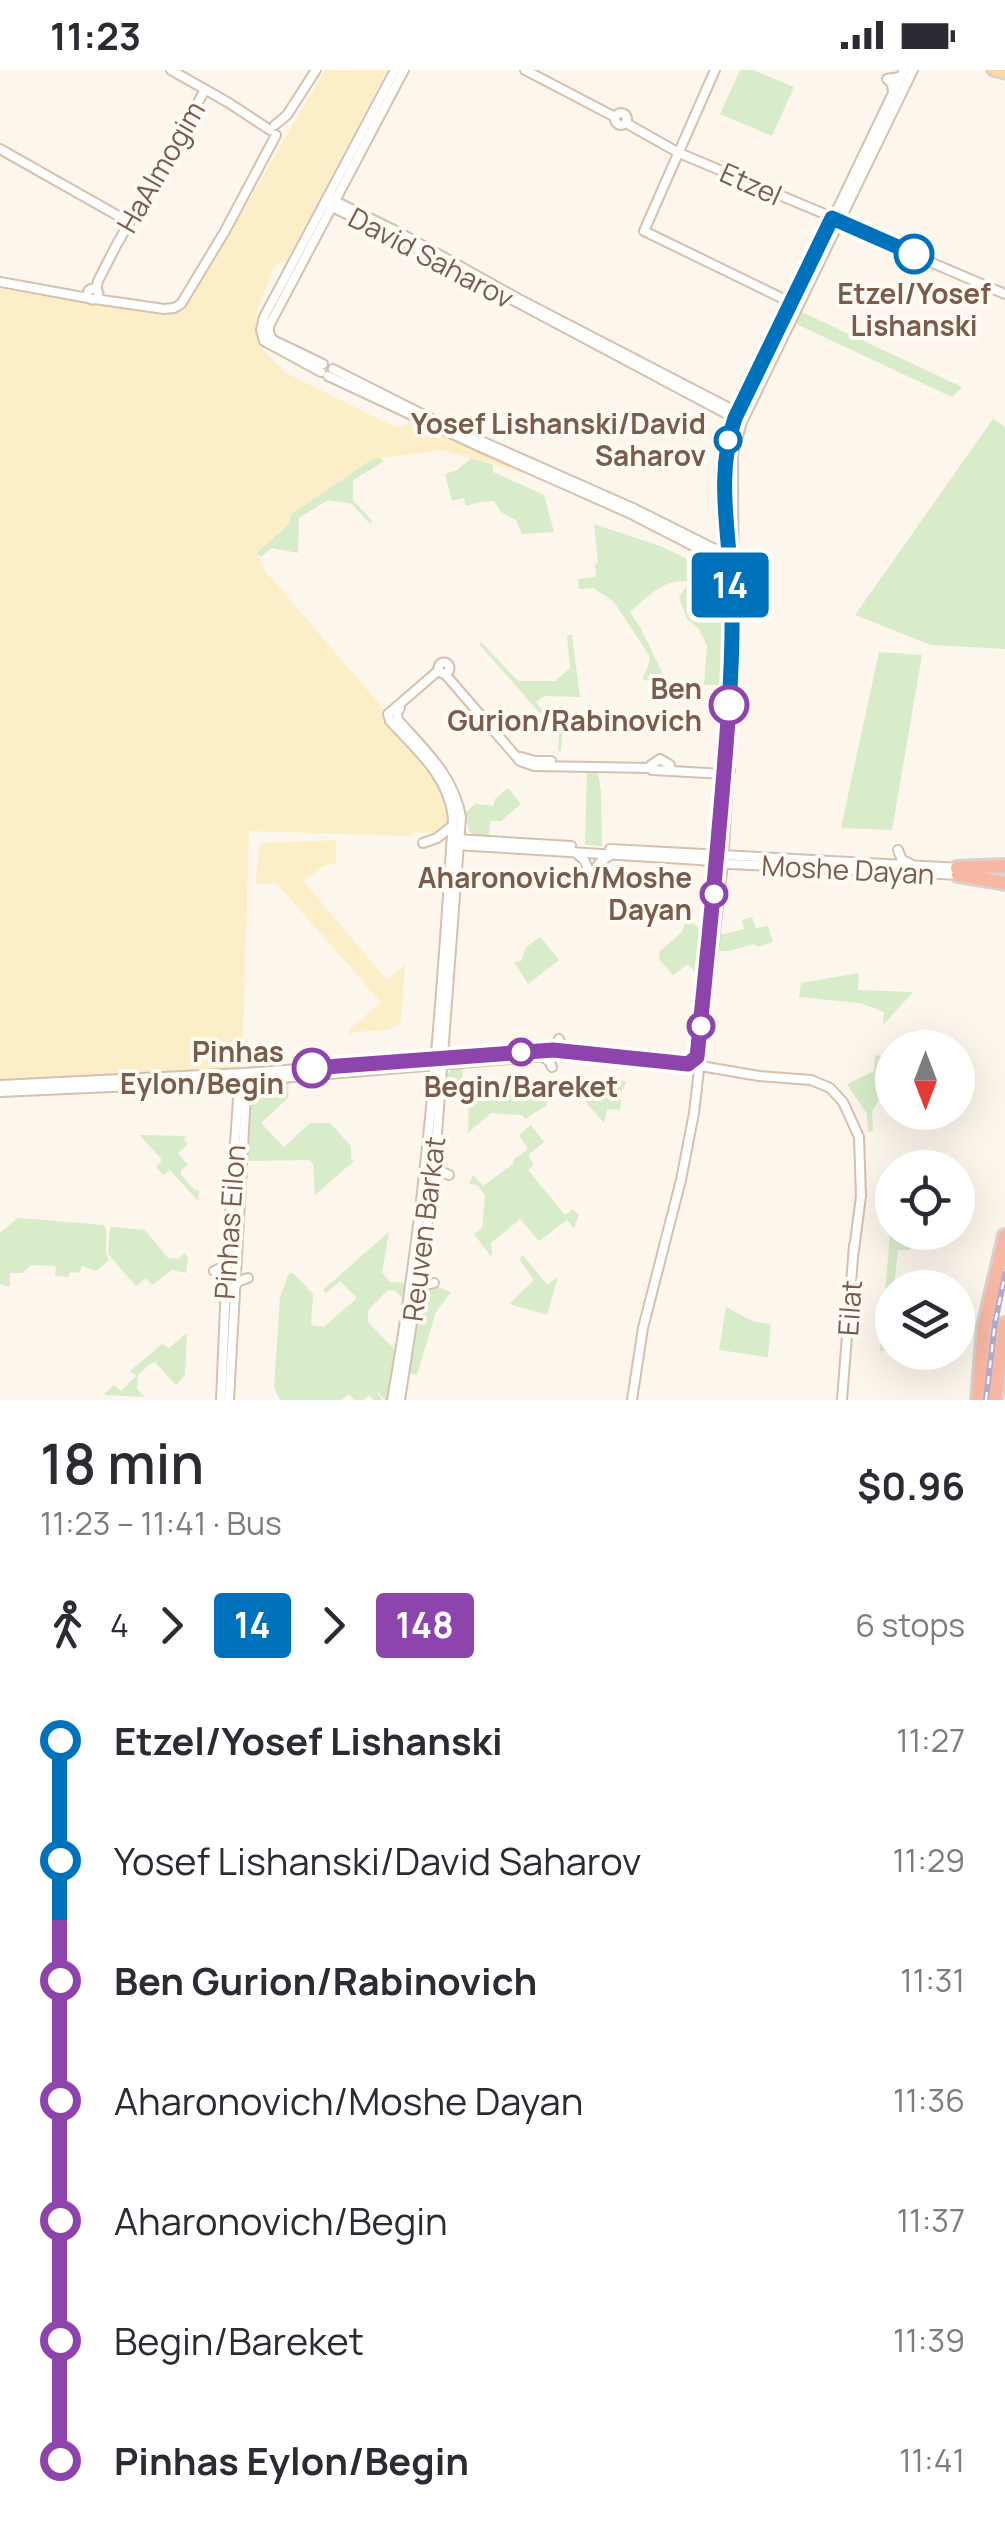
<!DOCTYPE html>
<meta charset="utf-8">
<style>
:root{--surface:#fff;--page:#f2f2f3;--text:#2b2b33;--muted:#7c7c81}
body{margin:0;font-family:Manrope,sans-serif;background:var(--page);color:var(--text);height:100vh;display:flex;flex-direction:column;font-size:38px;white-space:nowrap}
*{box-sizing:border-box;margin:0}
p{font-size:32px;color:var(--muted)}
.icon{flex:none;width:55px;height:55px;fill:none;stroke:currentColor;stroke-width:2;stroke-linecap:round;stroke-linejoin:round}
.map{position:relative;height:1330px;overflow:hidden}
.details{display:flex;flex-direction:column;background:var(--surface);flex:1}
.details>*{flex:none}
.badge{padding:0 20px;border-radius:8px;font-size:35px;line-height:65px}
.needle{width:65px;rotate:180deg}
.buttons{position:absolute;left:875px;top:960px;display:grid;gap:20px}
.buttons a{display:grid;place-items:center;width:100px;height:100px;border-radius:50%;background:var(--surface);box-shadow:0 10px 40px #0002;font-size:50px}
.map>.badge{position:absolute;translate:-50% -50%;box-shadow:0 0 0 5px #fff}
.legs{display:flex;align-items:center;gap:15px;height:110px;padding:0 40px;font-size:32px}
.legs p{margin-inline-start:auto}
.summary{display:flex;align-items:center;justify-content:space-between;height:170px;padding:0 40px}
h1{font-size:55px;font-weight:600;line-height:75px}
ul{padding:0 40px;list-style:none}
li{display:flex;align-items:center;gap:35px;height:120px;font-size:38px}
li i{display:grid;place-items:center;width:15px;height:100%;margin:0 12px;background:currentColor}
li i::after{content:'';width:25px;height:25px;margin:-12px;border:8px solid;border-radius:50%;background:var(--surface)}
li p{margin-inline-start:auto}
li:first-child i{background:linear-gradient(#0000 50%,currentColor 0)}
li:last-child i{background:linear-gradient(currentColor 50%,#0000 0)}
.status{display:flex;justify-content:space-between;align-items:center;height:70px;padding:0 50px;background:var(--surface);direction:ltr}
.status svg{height:28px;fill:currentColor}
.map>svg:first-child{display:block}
.green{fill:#d8ecc9}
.sand{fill:#fcefc7}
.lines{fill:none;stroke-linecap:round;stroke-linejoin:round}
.secondary-casing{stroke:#d6c0b0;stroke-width:12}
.primary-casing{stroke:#dad1cd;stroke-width:15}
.highway-casing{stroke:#dad1cd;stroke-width:18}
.secondary{stroke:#fff;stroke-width:8}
.primary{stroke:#fbd9a5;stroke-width:10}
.highway{stroke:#f7b7a3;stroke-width:12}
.rail-casing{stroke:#b9a8c9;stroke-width:6}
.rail{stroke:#fffaf3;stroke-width:2.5;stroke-dasharray:8;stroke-linecap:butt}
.line-1-casing{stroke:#fff;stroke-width:22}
.line-2-casing{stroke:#fff;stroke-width:22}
.line-1{stroke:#0072bc;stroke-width:15}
.line-2{stroke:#8e44ad;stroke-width:15}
.stop-1-dot{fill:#fff;stroke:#0072bc;stroke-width:5}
.stop-2-dot{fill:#fff;stroke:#8e44ad;stroke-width:5}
.labels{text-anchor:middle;stroke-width:8;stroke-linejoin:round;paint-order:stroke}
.street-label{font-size:28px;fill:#7a5c4d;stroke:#fffaf3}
.stop-label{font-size:28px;font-weight:bold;fill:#7a5c4d;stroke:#fffaf3;text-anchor:end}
</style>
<div class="status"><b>11:23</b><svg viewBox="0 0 49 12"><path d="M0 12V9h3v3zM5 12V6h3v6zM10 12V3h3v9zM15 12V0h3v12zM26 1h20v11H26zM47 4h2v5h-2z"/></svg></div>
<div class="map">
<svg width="1005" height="1330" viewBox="0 0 1005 1330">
<rect width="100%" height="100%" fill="#fdf6ec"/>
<g class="green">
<path d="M 740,0 L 753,0 L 794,17 L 772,66 L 720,44 Z"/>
<path d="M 800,241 L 962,317 L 952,327 L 794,253 Z"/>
<path d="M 993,349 L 1005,357 L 1005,579 L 931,575 L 855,545 Z"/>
<path d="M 381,388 L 383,392 L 353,410 L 353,430 L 372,451 L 370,454 L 352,434 L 328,430 L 299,448 L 298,483 L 271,478 L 261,487 L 256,483 L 289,454 L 291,444 L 372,389 Z"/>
<path d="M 471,388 L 493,395 L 493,402 L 544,425 L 554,462 L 522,464 L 516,450 L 501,442 L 494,431 L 480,432 L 466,436 L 464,428 L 452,431 L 445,404 L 457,400 Z"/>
<path d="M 594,454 L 660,476 L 700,495 L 702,493 L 724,502 L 726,553 L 723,615 L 704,615 L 707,576 L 699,559 L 687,549 L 679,527 L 689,512 C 665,507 647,527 630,542 L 641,559 L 666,610 L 657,614 L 642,609 L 649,594 L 649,585 L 614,532 L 594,518 L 579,519 L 578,509 L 596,507 L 595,495 L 598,492 Z"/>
<path d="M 567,565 L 572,565 L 580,627 L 544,626 L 536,632 L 557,658 L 570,658 L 562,666 L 561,681 L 558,681 L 559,665 L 479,574 L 481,572 L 518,611 L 555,611 L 570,598 Z"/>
<path d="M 879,582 L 922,585 L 892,760 L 841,758 Z"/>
<path d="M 587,698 L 593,699 L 598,703 L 601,722 L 602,776 L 585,775 Z"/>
<path d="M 508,718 L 521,734 L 501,751 L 490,751 L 489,768 L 476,766 L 469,761 L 465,743 L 475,734 L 493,736 L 495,729 Z"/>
<path d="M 752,847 L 756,858 L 768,856 L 773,872 L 758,877 L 753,874 L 730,881 L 715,881 L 717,864 L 724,864 L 744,859 L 742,850 Z"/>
<path d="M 687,848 L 705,864 L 702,910 L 688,894 L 673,905 L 659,889 L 660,881 L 682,862 Z"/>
<path d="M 540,867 L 559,890 L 528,914 L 514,892 L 521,891 L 526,877 Z"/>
<path d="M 859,903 L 858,920 L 913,922 L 883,955 L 884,942 L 860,933 L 799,927 L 801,913 Z"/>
<path d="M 875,985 L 884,986 L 885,998 L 892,995 L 892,1027 L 880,1028 L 872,1041 L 873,1061 L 868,1062 L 867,1044 L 847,1014 L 874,1001 Z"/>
<path d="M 462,996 L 463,1010 L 547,1017 L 547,1035 L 525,1049 L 522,1045 L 491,1043 L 468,1063 L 469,1029 L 453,1010 L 445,1009 L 451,999 Z"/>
<path d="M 289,1010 L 288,1028 L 261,1053 L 284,1077 L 310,1053 L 330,1053 L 351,1076 L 351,1089 L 355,1090 L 315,1125 L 313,1094 L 309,1090 L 247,1091 L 252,1016 L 256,1013 Z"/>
<path d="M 600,1010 L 627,1011 L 622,1020 L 620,1040 L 607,1039 L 604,1053 L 578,1023 L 598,1023 Z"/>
<path d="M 531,1055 L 544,1072 L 528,1085 L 534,1095 L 528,1100 L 565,1145 L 573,1139 L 579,1145 L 574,1158 L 567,1150 L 539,1171 L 520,1149 L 491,1173 L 492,1188 L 474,1164 L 482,1158 L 485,1125 L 477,1115 L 469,1114 L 473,1105 L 483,1116 L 514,1093 L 513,1090 L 528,1079 L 519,1065 Z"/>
<path d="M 139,1065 L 186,1066 L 183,1069 L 188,1074 L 178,1083 L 188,1095 L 181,1100 L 181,1105 L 195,1120 L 199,1120 L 198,1131 L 170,1100 L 163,1105 L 156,1097 L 161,1092 L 161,1088 Z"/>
<path d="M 892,1142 L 892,1162 L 910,1163 L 910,1180 L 898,1180 L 887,1281 L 880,1281 Z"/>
<path d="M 18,1148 L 104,1155 C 110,1166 102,1179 109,1190 L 96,1201 L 82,1196 L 79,1203 L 70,1202 L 68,1207 L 55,1206 L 56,1196 L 31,1195 L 22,1203 L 10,1203 L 10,1217 L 0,1214 L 0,1163 Z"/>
<path d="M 110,1157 L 145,1160 L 168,1188 L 178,1189 L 185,1183 L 188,1189 L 186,1203 L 172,1200 L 152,1215 L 146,1208 L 136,1216 L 108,1184 Z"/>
<path d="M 389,1162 L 382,1203 L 390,1212 L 408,1213 L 405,1231 L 396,1221 L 388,1220 L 368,1240 L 368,1252 L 397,1282 L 388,1330 L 385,1330 L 375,1319 L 382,1330 L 374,1330 L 369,1325 L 363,1330 L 355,1330 L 349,1324 L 341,1330 L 280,1330 L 274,1317 L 280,1227 L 289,1203 L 293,1203 L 313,1224 L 311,1255 L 324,1257 L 357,1228 L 340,1211 L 326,1223 L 323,1220 Z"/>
<path d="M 523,1185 L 547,1215 L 558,1207 L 547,1245 L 509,1234 L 534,1210 L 519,1189 Z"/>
<path d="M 435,1216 L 451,1222 L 436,1242 L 417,1305 L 409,1303 L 420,1223 L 422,1219 Z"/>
<path d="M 726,1237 L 752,1251 L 771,1255 L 768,1287 L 719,1280 Z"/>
<path d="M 187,1263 L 185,1305 L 176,1315 L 155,1292 L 150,1294 L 138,1305 L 137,1319 L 144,1327 L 103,1325 L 114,1315 L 121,1321 L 136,1306 L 130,1301 L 162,1274 L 169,1278 Z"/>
</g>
<g class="sand">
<path d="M 325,0 L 387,0 L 287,190 L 274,197 L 257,240 L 258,267 L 264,281 L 286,303 L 397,358 L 416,351 L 549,410 L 441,380 L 372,389 L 291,444 L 289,453 L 256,483 L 267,503 L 442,707 C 454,731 464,741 444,763 L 415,762 L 411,766 L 249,761 L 242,997 L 0,1010 L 0,219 L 162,245 L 184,241 Z"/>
<path d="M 336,770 L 336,794 L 325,795 L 303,811 L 387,910 L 405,895 L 401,950 C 390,966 367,958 350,964 L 348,961 L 381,932 L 277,814 L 255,814 L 260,773 Z"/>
</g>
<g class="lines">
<g class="secondary-casing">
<g id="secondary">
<path d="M 171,0 L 229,33 L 270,60"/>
<path d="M 525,0 L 615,47"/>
<path d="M 715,0 L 644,161 L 794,234"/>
<path d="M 893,22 L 892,14 L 887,9 L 900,7"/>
<circle cx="621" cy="49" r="6"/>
<path d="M 626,53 L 679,83 L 839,150 L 856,160"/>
<path d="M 275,55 L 287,45 L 316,0"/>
<path d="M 0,79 L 129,152"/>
<path d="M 326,130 L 332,137 L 398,169 L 738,350"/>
<path d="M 328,130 L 335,131 L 402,164 L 519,229 L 741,344"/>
<path d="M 853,159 L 1005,224"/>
<path d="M 0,212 L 88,228"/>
<circle cx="93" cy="224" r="5.5"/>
<path d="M 96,220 L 98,211 L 117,174 L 205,20"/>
<path d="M 95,229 L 164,239 L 174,238 L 181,234 L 225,161 L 276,65"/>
<path d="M 323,294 L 273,270 L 269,263 L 269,256 L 404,0"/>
<path d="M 333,299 L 436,351 L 635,439 L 713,478 L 731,482"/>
<path d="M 321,302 L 264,271 L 261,260 L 264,247 L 395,0"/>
<path d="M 328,306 L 478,376 L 629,443 L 730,495"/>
<path d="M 730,496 L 724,406 L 730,363 L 904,0"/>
<circle cx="444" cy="598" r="5.5"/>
<path d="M 445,604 L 520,691 L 534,696 L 651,698"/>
<path d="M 400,638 L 397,643 L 398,650 C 424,679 454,706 461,747 L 433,1116 L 400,1330"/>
<path d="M 521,687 L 535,691 L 551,691"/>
<path d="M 660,689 L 670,695 L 671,701 L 652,700 L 651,695 Z"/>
<path d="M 671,701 L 724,704 L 730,701"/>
<path d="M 456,769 L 571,776"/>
<path d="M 423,773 L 437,768 L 451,757"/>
<path d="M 456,775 L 700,790 L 730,794 L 961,805"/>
<path d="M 610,779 L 961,798"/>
<path d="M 898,780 L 902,790 L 909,793"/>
<path d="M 577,784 L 584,790 L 589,800"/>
<path d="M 593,802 L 600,792 L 611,785"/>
<path d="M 711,865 L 719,775"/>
<path d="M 559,969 L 562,976 L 568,981"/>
<path d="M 541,986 L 549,991 L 552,997"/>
<path d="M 0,1015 L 243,1003 L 553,980 L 689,994 L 759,1006 L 811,1010 L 830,1018 L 843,1032 L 859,1067 L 861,1126 L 854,1180"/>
<path d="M 0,1022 L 246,1011 L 559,985"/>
<path d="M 435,1093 L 440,1101 L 449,1105"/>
<path d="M 214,1201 L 223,1197 L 227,1191"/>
<path d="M 235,1216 L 239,1211 L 248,1208"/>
<path d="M 418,1221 L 423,1216 L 434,1213"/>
<path d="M 221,1330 L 227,1191 L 239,1014 L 241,1007"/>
<path d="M 229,1330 L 246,1023 L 244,1007"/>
<path d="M 392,1330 C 426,1138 441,943 453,748 C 449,707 417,680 390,651 L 388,644 L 439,600"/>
<path d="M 632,1330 L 643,1258 L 681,1110 L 694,1043 L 723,793 L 734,613 L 733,383 L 742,352 L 913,0"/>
<path d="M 842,1330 L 854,1175"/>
</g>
</g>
<g class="primary-casing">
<path id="primary" d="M 993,0 L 1005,3"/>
</g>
<g class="highway-casing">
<g id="highway">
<path d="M 957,798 L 1005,796"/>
<path d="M 958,805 L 1005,813"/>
<path d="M 978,1330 L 984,1257 L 1005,1166"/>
<path d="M 995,1330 L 1005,1254"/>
</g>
</g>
<use href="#secondary" class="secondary"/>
<use href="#primary" class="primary"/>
<use href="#highway" class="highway"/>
<g class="rail-casing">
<path id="rail" d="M 986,1330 L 995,1253 L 1005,1204"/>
</g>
<use href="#rail" class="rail"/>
</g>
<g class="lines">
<g class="line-1-casing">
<path id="line-1" d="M 729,635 C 732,589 734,541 730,495 C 726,445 718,397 735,348 L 832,148 L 914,184"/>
</g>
<g class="line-2-casing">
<path id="line-2" d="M 312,998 L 553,980 L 688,994 L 697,987 C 709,870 721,753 729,635"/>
</g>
<use href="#line-1" class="line-1"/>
<use href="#line-2" class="line-2"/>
</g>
<g class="stop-1-dot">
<circle cx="914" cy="184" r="18"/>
<circle cx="728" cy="370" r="12"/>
</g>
<g class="stop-2-dot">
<circle cx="729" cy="635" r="18"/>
<circle cx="714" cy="824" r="12"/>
<circle cx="701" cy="956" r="12"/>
<circle cx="521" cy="982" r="12"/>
<circle cx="312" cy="998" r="18"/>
</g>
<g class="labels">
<g class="street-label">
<text transform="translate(161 97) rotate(-60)" y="10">HaAlmogim</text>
<text transform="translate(751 114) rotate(24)" y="10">Etzel</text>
<text transform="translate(431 188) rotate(28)" y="10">David Saharov</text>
<text transform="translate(848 800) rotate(3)" y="10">Moshe Dayan</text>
<text transform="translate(230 1152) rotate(-86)" y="10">Pinhas Eilon</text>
<text transform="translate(424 1159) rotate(-83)" y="10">Reuven Barkat</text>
<text transform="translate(850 1238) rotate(-86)" y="10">Eilat</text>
</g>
<g class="stop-label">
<text x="914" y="234" text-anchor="middle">Etzel/Yosef<tspan x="914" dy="32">Lishanski</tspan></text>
<text x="706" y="364">Yosef Lishanski/David<tspan x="706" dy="32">Saharov</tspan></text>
<text x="702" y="629">Ben<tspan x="702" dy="32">Gurion/Rabinovich</tspan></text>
<text x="692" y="818">Aharonovich/Moshe<tspan x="692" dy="32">Dayan</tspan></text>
<text x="284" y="992">Pinhas<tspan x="284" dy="32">Eylon/Begin</tspan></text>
<text x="521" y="1027" text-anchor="middle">Begin/Bareket</text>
</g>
</g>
</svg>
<div class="buttons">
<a><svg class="needle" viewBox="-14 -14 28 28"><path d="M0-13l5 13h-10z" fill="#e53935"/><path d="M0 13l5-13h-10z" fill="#7c7c81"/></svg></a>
<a><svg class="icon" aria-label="locate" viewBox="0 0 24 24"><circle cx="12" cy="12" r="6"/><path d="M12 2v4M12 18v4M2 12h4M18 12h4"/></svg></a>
<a><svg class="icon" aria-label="layers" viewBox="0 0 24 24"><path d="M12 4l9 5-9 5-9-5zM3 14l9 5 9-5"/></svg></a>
</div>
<b class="badge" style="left:730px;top:515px;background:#0072bc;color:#fff">14</b>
</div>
<section class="details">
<div class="summary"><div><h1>18 min</h1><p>11:23 – 11:41 · Bus</p></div><b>$0.96</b></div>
<div class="legs"><svg class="icon" aria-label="walk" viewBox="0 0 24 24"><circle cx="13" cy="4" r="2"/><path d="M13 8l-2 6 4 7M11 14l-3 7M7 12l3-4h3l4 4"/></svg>4<svg class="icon" aria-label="forward" viewBox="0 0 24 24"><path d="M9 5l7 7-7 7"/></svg><b class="badge" style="background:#0072bc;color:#fff">14</b><svg class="icon" aria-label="forward" viewBox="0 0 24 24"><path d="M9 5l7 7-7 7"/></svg><b class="badge" style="background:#8e44ad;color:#fff">148</b><p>6 stops</p></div>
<ul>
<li><i style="color:#0072bc"></i><b>Etzel/Yosef Lishanski</b><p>11:27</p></li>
<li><i style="color:#0072bc"></i><span>Yosef Lishanski/David Saharov</span><p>11:29</p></li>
<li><i style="color:#8e44ad"></i><b>Ben Gurion/Rabinovich</b><p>11:31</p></li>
<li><i style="color:#8e44ad"></i><span>Aharonovich/Moshe Dayan</span><p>11:36</p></li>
<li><i style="color:#8e44ad"></i><span>Aharonovich/Begin</span><p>11:37</p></li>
<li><i style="color:#8e44ad"></i><span>Begin/Bareket</span><p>11:39</p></li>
<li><i style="color:#8e44ad"></i><b>Pinhas Eylon/Begin</b><p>11:41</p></li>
</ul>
</section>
